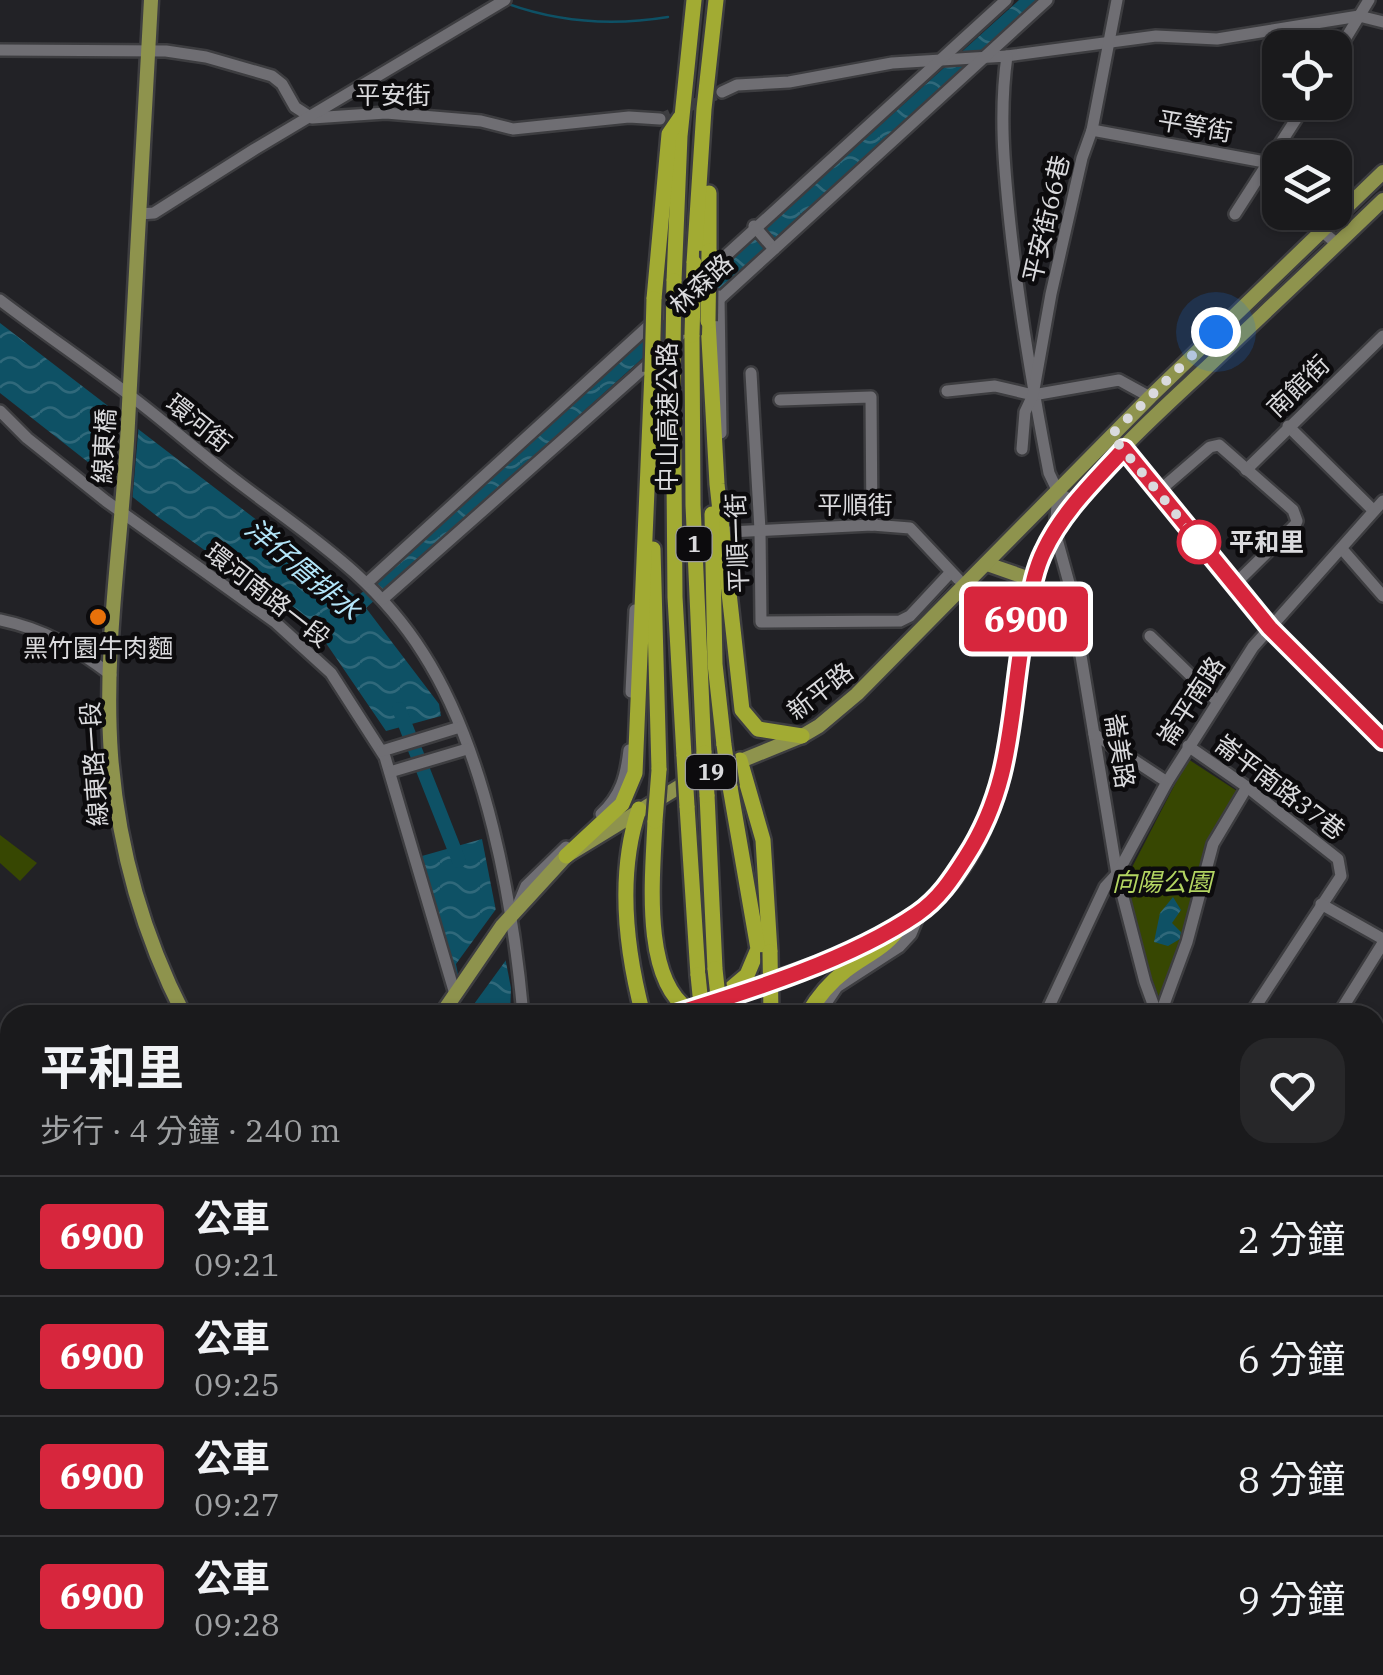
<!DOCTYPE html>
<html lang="zh-TW">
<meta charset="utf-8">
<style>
:root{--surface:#1a1a1c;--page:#272729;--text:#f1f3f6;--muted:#9fa1a3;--line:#38383b}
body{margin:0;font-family:"IBM Plex Serif","Noto Sans TC",serif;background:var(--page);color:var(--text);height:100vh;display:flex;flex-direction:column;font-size:38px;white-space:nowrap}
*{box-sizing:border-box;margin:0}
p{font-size:32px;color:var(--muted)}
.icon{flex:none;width:55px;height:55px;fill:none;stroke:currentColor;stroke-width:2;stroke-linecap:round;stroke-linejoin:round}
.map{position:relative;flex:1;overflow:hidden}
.panel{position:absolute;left:0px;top:1005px;width:1385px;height:670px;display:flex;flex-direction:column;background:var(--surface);border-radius:30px 30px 0 0;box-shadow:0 2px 8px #0004,0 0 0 2px var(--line)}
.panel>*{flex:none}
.badge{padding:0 20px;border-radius:8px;font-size:35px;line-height:65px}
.buttons{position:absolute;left:1262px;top:30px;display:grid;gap:20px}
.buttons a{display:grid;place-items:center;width:90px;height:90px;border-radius:20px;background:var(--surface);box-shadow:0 2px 8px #0004,0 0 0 2px var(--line);font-size:50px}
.you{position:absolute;width:50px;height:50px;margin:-25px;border:8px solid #fff;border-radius:50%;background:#1a73e8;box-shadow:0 0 0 15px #1a73e833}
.map>.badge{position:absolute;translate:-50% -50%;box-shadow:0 0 0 5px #fff}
.round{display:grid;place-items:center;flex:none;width:105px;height:105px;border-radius:30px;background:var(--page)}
.head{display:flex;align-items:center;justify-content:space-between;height:170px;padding:0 40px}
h1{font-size:48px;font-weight:700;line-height:75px}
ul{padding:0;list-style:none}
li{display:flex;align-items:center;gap:30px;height:120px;padding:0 40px;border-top:2px solid var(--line)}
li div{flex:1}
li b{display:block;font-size:38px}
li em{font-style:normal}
li .badge{min-width:110px;font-weight:700;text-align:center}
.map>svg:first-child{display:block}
.park{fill:#374702}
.water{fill:url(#water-waves)}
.pier{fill:#222226}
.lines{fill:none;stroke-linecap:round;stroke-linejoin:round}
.stream{stroke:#0e5165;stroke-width:2.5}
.canal{stroke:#0e5165;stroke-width:9}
.river{stroke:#0e5165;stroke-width:14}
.minor-tunnel{stroke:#3e3e41;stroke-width:11;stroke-dasharray:11 5.5;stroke-linecap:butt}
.minor-casing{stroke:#3d3d40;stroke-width:16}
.major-casing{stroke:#3d3d40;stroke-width:19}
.highway-casing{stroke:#3d3d40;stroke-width:20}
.minor{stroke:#6f6e73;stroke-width:11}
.major{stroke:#8e934d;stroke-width:14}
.highway{stroke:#a2ab33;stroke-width:15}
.highway-bridge-casing{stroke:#3d3d40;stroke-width:20;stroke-linecap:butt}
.highway-bridge{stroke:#a2ab33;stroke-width:15}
.line-casing{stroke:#fff;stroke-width:22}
.line{stroke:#d7263d;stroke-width:15}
.walk{stroke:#dadadd;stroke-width:10;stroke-dasharray:0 18}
.stop-dot{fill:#fff;stroke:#d7263d;stroke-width:5}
.food-dot{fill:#e8710a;stroke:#0c0b0d;stroke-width:4}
.labels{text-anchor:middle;stroke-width:9;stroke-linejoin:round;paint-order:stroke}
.shield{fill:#0c0b0d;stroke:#9c9c9f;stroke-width:2.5}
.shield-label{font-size:22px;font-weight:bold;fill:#dadadd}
.street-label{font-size:25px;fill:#dadadd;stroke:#0c0b0d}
.stop-label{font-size:25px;font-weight:bold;fill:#dadadd;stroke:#0c0b0d;text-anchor:start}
.poi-label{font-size:25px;fill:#dadadd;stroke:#0c0b0d}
.park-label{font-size:25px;font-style:italic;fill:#b3d562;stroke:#0c0b0d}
.water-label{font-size:28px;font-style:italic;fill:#b3e5f9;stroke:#0c0b0d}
</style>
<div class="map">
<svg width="1383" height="1675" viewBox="0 0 1383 1675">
<defs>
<pattern id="water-waves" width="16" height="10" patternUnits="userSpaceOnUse" patternTransform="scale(2.5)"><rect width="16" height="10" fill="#0e5165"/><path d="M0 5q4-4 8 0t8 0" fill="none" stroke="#30697b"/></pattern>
</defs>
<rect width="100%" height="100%" fill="#222226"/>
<g class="park">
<path d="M 1188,759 L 1237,791 L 1206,842 L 1186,923 L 1160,1000 L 1150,974 L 1126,879 Z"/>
<path d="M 0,835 L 37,863 L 20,881 L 0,863 Z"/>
</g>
<g class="water">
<path d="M 1019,0 L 1039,0 L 366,608 L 439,704 L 441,716 L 386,731 L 317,630 L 158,517 L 0,393 L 0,323 L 357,597 Z"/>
<path d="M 482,839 L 511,988 L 510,1015 L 468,1015 L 422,856 Z"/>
<path d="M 1173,897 L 1181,910 L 1172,923 L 1181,932 L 1180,939 L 1168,946 L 1154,942 L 1160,913 Z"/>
</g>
<g class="pier">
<path d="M 116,405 L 139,422 L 132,503 L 111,487 Z"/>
<path d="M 499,905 L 509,956 L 466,1015 L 456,964 Z"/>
</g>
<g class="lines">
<path class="stream" d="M 508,4 C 561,23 613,26 668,17"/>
<path class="canal" d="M 422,1675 L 423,1665"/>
<path class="river" d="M 399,709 L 459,861"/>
<path class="minor-tunnel" d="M 660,119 L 722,92"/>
<g class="minor-casing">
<g id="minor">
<path d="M 0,50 L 166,51 L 206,57 L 272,76 L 282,84 L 295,107 L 312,118 L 386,113 L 481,121 L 513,129 L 629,117 L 660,119"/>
<path d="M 1007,56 L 1156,36 L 1217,39 L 1359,16 L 1383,22"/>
<path d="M 1335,56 L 1369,0"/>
<path d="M 722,92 L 737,85 L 789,82 L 892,63 L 1007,56 C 999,112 1004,167 1010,224 C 1019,308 1033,390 1049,473 L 1058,492 L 1075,503"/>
<path d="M 1092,130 L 1270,163 L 1280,180"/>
<path d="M 1300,212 L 1337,244"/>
<path d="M 139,214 L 154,213 L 255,149 L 505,0"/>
<path d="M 1235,214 L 1307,102"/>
<path d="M 754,226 L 774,249"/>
<path d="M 719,296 L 721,433"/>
<path d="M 0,300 C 42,332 86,362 128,394 C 163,420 195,449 229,475 C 302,532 372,572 423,653 C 486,751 513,901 523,1015"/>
<path d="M 751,373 L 760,530 L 761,622 L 900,621 L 910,616 L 950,573"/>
<path d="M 947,391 L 995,386 L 1033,395 L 1119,380 L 1150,397"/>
<path d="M 780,400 L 871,397 L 872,525"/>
<path d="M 0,411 L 27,438 L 106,501 L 275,622 L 331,673 L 385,757 L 455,994"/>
<path d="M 1288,426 L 1374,511"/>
<path d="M 1111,435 L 1271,628 L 1383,741"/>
<path d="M 1022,449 L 1025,412 L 1033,395 L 1051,294 L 1082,158 L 1092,130 L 1117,0"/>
<path d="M 1246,470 L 1383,336"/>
<path d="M 1159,491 L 1210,447 L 1219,445 L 1293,510 L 1297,521 L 1295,525 L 1234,585"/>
<path d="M 1058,492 L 1055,532 L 1069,583 L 1117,874 L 1145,982 L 1157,1015"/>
<path d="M 730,532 L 872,525 L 910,528 L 958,579"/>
<path d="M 1342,549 L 1383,596"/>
<path d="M 368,582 L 1006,0"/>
<path d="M 383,599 L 634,377 L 1047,0"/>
<path d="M 0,620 C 44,629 76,648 111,675"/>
<path d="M 1150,636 L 1217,701"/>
<path d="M 631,692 L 635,610"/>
<path d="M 1094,734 L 1167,782"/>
<path d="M 1188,746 L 1247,787 L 1338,859 L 1341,876 L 1250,1015"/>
<path d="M 382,751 L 460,727"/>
<path d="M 390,772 L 467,749"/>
<path d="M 601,814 C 621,796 626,776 629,750"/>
<path d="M 1321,904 L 1383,939"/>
<path d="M 518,905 L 526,886 L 566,847"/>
<path d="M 818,1015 L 837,987 L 899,947 L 911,934 L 920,912"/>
<path d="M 1045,1015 L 1105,887 L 1117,874 L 1167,782 L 1253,647 L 1383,501"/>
<path d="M 1160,1015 L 1187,942 L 1213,844 L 1247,787"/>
<path d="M 1338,1015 L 1383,943"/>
<path d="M 1375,1226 L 1383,1227"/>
<path d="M 0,1255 L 10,1265"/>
<path d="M 1375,1364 L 1383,1361"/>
<path d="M 1375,1434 L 1381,1466 L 1375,1574"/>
<path d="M 0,1578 L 10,1580"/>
<path d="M 1375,1602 L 1383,1602"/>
<path d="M 499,1675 L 502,1665"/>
<path d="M 1370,1675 L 1371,1665"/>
</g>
</g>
<g class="major-casing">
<g id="major">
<path d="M 151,0 C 142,141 136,282 128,423 C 123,532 103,645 111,755 C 118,846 142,933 184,1015"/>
<path d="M 987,564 L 1033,580"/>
<path d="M 441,1015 L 502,926 L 566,856 L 682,785 L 802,736 L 819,726 L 857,694 L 1150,397 L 1383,172"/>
<path d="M 672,1015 C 698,1007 724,996 750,987 C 814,965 898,942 945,890 C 979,853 1004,789 1009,739 C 1015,687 1021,591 1046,547 C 1083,480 1146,424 1202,372 C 1262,315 1323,258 1383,200"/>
<path d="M 0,1389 L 10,1378"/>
<path d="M 0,1405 L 10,1394"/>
<path d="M 51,1675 L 57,1665"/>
<path d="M 63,1675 L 69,1665"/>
</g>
</g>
<g class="highway-casing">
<g id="highway">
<path d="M 709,251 L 709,193"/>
<path d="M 694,263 L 704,109 L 716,0"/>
<path d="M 674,281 L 680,136 L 694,0"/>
<path d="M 654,299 L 669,134 L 680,118"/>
<path d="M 708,321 L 717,484 L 742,710 L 758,729 L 802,736"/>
<path d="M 692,335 L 693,505 L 704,753"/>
<path d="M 673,350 L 675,597 L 684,756"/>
<path d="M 712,514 L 715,664 L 724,745"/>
<path d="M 653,549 L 659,770"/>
<path d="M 740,760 L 763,840 L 770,952"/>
<path d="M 707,795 L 715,969"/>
<path d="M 687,806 L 698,975"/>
<path d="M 639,809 C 617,874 626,950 643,1015"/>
<path d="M 655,821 C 653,873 641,978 689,1010"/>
<path d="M 566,856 L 622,804 L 635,773 L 652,372"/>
<path d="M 721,997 L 747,975 L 758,949 L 730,787"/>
<path d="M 807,1015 C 817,998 829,983 845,971 C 865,955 889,947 901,924"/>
<path d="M 765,1665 L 766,1675"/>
<path d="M 792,1665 L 792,1675"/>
</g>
</g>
<use href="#minor" class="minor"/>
<use href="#major" class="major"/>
<use href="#highway" class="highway"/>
<g class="highway-bridge-casing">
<g id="highway-bridge">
<path d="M 708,321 L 709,251"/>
<path d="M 692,335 L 694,263"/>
<path d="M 673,350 L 674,281"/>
<path d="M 652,372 L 654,299"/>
<path d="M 724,745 L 730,787"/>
<path d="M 704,753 L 707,795"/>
<path d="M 684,756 L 687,806"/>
<path d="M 655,821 L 659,770"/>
<path d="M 770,952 L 771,1015"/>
<path d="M 715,969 L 720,1015"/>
<path d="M 698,975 L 702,1015"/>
</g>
</g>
<use href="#highway-bridge" class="highway-bridge"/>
</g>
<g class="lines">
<g class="line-casing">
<path id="line" d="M 672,1015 C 749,991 850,960 917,914 C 939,899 952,879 966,857 C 1015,781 1009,710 1025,624 C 1030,600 1033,573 1044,551 C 1062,512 1095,481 1124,449 L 1270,628 L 1383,741"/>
</g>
<use href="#line" class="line"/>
<path class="walk" d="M 1199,542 L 1111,435 L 1216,332"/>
</g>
<circle class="stop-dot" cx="1199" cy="542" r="20"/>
<circle class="food-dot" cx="98" cy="617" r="10"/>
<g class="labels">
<g class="shield">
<rect x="676.5" y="527" width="35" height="34" rx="8"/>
<rect x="686" y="755" width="50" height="34" rx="8"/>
</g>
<g class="shield-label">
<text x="694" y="552">1</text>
<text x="711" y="780">19</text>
</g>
<g class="street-label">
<text x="393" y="104">平安街</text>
<text transform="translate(1195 126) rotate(10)" y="9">平等街</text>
<text transform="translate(1046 219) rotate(-77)" y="9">平安街66巷</text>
<text transform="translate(701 284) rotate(-42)" y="9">林森路</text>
<text transform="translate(1298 386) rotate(-44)" y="9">南館街</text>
<text transform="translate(667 417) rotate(-90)" y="9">中山高速公路</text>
<text transform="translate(199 423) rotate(39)" y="9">環河街</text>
<text transform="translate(104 446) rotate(-87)" y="9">線東橋</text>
<text x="855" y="514">平順街</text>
<text transform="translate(737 543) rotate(-92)" y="9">平順一街</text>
<text transform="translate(268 595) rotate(38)" y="9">環河南路一段</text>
<text transform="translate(820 691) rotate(-38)" y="9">新平路</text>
<text transform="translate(1191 701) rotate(-57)" y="9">崙平南路</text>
<text transform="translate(1120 751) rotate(81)" y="9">崙美路</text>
<text transform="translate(94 764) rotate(-94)" y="9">線東路一段</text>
<text transform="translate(1280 787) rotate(37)" y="9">崙平南路37巷</text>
</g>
<g class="stop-label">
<text x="1229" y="551">平和里</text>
</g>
<g class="poi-label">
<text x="98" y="657">黑竹園牛肉麵</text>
</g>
<g class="park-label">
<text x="1162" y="891">向陽公園</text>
</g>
<g class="water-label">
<text transform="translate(303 569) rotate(40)" y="10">洋仔厝排水</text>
</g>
</g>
</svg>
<div class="buttons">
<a><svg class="icon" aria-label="locate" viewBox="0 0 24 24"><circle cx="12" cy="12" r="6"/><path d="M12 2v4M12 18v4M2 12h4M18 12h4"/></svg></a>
<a><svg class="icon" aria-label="layers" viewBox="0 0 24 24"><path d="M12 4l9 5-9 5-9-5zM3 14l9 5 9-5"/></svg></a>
</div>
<div class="you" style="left:1216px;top:332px"></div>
<b class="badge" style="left:1026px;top:619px;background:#d7263d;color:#fff">6900</b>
<section class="panel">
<div class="head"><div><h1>平和里</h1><p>步行 · 4 分鐘 · 240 m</p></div><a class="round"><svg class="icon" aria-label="heart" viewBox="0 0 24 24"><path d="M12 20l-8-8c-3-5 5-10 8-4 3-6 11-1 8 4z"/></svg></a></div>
<ul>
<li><span class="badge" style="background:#d7263d;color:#fff">6900</span><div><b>公車</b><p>09:21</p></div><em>2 分鐘</em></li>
<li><span class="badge" style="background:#d7263d;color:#fff">6900</span><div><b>公車</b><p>09:25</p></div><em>6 分鐘</em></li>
<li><span class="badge" style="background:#d7263d;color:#fff">6900</span><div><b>公車</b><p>09:27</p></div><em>8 分鐘</em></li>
<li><span class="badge" style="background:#d7263d;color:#fff">6900</span><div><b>公車</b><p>09:28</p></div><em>9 分鐘</em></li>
</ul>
</section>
</div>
